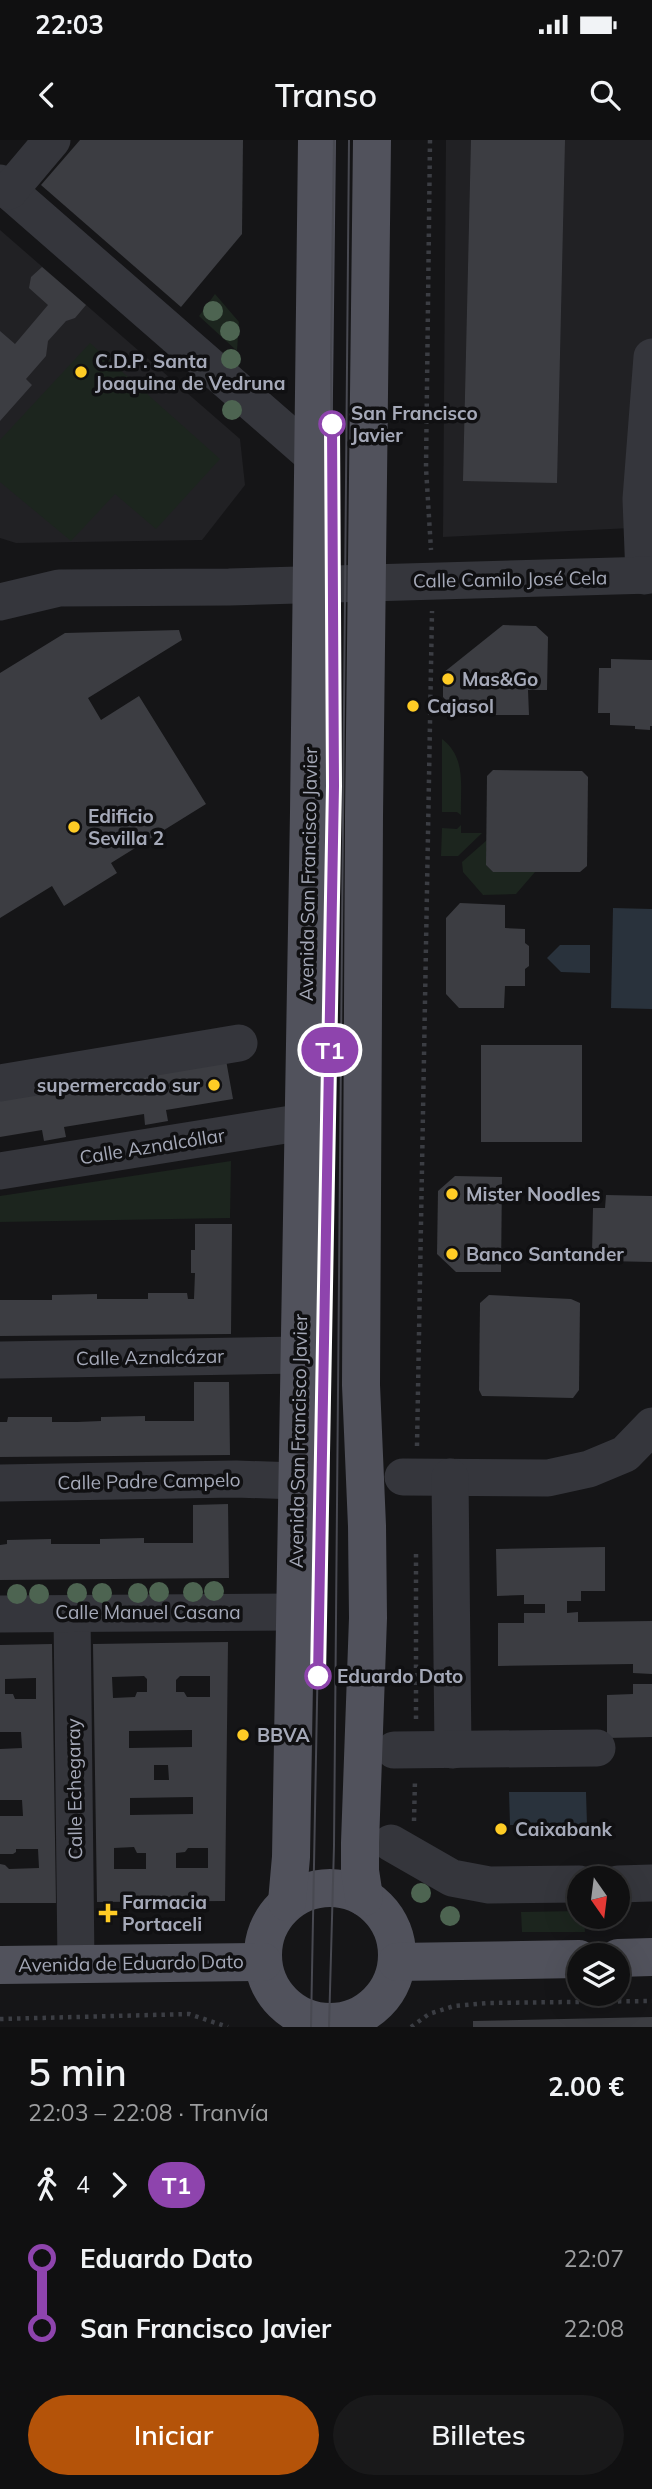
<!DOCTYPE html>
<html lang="es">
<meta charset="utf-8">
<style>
:root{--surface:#101011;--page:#19191a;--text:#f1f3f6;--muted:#9c9d9f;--line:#303031;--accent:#b45309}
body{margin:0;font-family:Mulish,sans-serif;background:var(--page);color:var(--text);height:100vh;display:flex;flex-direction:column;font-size:26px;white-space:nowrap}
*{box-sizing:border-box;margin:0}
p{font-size:23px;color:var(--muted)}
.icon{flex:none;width:38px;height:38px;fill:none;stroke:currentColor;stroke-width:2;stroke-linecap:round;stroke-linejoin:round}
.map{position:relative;height:1887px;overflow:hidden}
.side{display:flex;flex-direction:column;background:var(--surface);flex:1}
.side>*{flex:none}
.badge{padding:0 14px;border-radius:23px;font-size:24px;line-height:46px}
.needle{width:46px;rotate:166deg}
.tools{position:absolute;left:567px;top:1726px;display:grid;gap:14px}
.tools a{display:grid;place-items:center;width:63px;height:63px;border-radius:50%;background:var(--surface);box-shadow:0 7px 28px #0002,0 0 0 2px var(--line);font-size:35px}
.map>.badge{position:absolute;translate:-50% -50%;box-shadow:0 0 0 4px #fff}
.legs{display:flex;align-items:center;gap:10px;height:77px;padding:0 28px;font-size:23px}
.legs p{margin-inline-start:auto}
.overview{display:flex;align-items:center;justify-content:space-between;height:119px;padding:0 28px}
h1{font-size:38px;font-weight:600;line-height:52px}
.cta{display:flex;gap:14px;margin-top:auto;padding:14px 28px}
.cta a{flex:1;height:80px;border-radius:42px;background:var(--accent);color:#fff;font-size:28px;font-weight:600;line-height:80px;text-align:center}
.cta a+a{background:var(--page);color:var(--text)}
ul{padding:0 28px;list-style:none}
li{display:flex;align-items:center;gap:24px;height:70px;font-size:26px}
li i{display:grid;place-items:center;width:10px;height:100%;margin:0 9px;background:currentColor}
li i::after{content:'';width:18px;height:18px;margin:-9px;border:5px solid;border-radius:50%;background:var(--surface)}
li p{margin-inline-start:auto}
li:first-child i{background:linear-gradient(#0000 50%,currentColor 0)}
li:last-child i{background:linear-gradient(currentColor 50%,#0000 0)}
.status{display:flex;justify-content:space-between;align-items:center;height:49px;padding:0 35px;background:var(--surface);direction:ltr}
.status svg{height:19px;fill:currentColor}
header{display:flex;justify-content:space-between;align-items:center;height:91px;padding:0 28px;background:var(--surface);font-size:32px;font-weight:600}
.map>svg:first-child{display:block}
.built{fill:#212124}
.green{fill:#1c251e}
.water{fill:#29323c}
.building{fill:#3c3d42;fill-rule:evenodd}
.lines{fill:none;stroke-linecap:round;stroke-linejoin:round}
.path{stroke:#3b3d43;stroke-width:4.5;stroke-dasharray:3.5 5;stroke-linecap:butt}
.minor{stroke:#35363c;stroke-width:37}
.major{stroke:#51525c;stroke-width:38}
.tram{stroke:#484951;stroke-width:2}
.tree{fill:#4d6451}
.line-1-casing{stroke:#fff;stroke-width:16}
.line-1{stroke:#8e44ad;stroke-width:10}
.poi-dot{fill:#ffcc25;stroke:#101012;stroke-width:2.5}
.stop-1-dot{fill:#fff;stroke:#8e44ad;stroke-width:3.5}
.labels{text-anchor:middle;stroke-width:7;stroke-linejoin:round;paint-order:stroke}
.poi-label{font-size:19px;font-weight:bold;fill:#a5a9b8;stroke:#101012;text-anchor:start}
.stop-label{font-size:19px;font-weight:bold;fill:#a5a9b8;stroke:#101012;text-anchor:start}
.street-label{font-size:19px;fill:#a5a9b8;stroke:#101012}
</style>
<div class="status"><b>22:03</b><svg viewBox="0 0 49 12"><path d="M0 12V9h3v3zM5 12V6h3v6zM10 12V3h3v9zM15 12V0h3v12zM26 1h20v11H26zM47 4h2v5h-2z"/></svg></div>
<header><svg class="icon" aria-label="back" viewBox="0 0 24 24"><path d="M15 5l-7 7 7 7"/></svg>Transo<svg class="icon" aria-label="search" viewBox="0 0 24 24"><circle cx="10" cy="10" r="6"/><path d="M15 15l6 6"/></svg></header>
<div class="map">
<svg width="652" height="1887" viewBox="0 0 652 1887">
<rect width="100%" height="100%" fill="#151517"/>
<g class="built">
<path d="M 446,0 L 652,0 L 652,387 L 443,397 Z"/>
<path d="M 0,90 L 240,299 L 245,345 L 202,400 L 16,403 L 0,398 Z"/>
</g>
<g class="green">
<path d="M 215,154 L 239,182 L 237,211 L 199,176 Z"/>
<path d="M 90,203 L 220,319 L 156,389 L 115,354 L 71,401 L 0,342 L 0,300 Z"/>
<path d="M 442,599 C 467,618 460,647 461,675 L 457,672 L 442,672 Z"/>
<path d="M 461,685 L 461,693 L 482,693 L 458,716 L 441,716 L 442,688 L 457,689 Z"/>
<path d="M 487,700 L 486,725 L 493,732 L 535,732 L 516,754 L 483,755 L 463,732 L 462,722 Z"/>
<path d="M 231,1021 L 230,1078 L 0,1082 L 0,1056 Z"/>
<path d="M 579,1771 L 579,1776 L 584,1776 L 585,1792 L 522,1792 L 521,1772 Z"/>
</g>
<g class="water">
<path d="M 613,768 L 652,769 L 652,869 L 611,868 Z"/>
<path d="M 560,805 L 590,805 L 590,833 L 561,832 L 547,818 Z"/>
<path d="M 509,1652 L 586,1652 L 587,1685 L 510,1685 Z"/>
</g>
<g class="building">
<path d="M 80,0 L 243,0 L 242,94 L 181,167 L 41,45 Z"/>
<path d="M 471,0 L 565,0 L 557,343 L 463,341 Z"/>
<path d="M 42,127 L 86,165 L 75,178 L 66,181 L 48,201 L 46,216 L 26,239 L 32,245 L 0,281 L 0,191 L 15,204 L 48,165 L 29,148 L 31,137 Z"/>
<path d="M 503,485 L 536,486 L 548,497 L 547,550 L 528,550 L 529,575 L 460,575 L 443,557 L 443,533 Z"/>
<path d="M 179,490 L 182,500 L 88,558 L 101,580 L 139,556 L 206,664 L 111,723 L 117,733 L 64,766 L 52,746 L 0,778 L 0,533 L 65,493 Z"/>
<path d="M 611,519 L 652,520 L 652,586 L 650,586 L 650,590 L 635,589 L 635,586 L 610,585 L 610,573 L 598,573 L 599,528 L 611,528 Z"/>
<path d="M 493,630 L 582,631 L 588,637 L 587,726 L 580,732 L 493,732 L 486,725 L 487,636 Z"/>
<path d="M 460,763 L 505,765 L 505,788 L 525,789 L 525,803 L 529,806 L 529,826 L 525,829 L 525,846 L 505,846 L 504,868 L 459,868 L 446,854 L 446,778 Z"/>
<rect x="481" y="905" width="101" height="97"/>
<path d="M 226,920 L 233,959 L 166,970 L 168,981 L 145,985 L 144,974 L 64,987 L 66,997 L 44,1001 L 42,990 L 0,997 L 0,956 Z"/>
<path d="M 455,1036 L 502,1037 L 501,1132 L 456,1132 L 437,1114 L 438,1051 Z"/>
<path d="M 606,1055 L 652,1056 L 652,1122 L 605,1121 L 605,1114 L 592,1113 L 593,1068 L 605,1068 Z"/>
<path d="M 195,1084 L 232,1084 L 231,1194 L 0,1196 L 0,1160 L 52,1160 L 52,1155 L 97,1154 L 97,1159 L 148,1159 L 148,1153 L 187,1153 L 188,1159 L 194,1159 L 195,1133 L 191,1133 L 191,1110 L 195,1110 Z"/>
<path d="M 489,1155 L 571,1159 L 580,1163 L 579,1250 L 573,1258 L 482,1256 L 479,1250 L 480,1163 Z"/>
<path d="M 194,1242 L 229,1242 L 230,1315 L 0,1317 L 0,1282 L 7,1282 L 8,1277 L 52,1277 L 52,1282 L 77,1282 L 101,1281 L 101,1277 L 145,1276 L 145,1281 L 194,1281 Z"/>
<path d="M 228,1364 L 229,1438 L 0,1440 L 0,1405 L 7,1404 L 7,1400 L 51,1399 L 51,1404 L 100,1404 L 100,1399 L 144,1398 L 144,1403 L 193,1403 L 193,1365 Z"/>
<path d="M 605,1407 L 605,1451 L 581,1451 L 581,1461 L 567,1461 L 567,1473 L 578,1472 L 578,1482 L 652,1481 L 652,1534 L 633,1533 L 633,1524 L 498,1526 L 498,1483 L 524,1483 L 524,1473 L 545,1473 L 545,1464 L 524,1464 L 524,1455 L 497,1456 L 496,1409 Z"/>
<path d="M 228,1502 L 225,1761 L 97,1762 L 93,1504 ZM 144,1536 L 147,1539 L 147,1552 L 137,1552 L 135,1557 L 113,1558 L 112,1537 ZM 180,1536 L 210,1536 L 210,1557 L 187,1557 L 184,1552 L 176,1552 L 176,1540 ZM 192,1590 L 192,1607 L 129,1608 L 129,1591 ZM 154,1625 L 168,1625 L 169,1640 L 154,1640 ZM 193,1657 L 193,1674 L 130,1675 L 130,1658 ZM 134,1707 L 137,1713 L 146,1713 L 146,1729 L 114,1729 L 114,1708 ZM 188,1708 L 208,1708 L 208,1728 L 176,1728 L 176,1713 L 185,1712 Z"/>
<path d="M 52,1504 L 56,1763 L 0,1763 L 0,1724 L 5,1725 L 9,1729 L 39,1728 L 38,1709 L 16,1709 L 16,1712 L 13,1714 L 0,1714 L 0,1676 L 23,1676 L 22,1660 L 0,1660 L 0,1609 L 22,1608 L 21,1592 L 0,1592 L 0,1505 ZM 36,1538 L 36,1559 L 15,1559 L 13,1554 L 5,1554 L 5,1539 Z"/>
<path d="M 633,1544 L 652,1544 L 652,1597 L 607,1598 L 607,1555 L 633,1554 Z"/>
<path d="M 652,1877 L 652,1887 L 473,1887 L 473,1881 Z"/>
</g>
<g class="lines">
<g class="path">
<path d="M 430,0 L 426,328 L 431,410"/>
<path d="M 417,1306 L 432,471"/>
<path d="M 416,1579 L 416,1409"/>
<path d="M 414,1681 L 415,1640"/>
<path d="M 0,1879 L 189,1874 L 228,1887"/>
<path d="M 411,1887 L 429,1874 L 454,1866 L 487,1863 L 652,1861"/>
</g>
<g class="minor">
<path d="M 0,43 L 313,316"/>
<path d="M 9,51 L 52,0"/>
<path d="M 644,436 L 641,359 L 652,217"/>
<path d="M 0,462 L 59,448 L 229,447 L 652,435"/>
<path d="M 0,943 L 239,903"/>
<path d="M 0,1031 L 304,982"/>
<path d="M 0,1220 L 300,1215"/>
<path d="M 403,1337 L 548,1338 L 589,1329 L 625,1314 L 652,1286"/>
<path d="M 450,1337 L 453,1610"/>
<path d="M 0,1343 L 236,1339 L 298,1341"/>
<path d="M 72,1473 L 76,1824"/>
<path d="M 0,1474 L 295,1472"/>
<path d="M 394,1610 L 597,1608"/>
<path d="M 391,1703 L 452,1738 L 489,1745 L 579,1744"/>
<path d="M 618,1744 L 652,1743"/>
</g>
<g class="major">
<circle cx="330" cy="1815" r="67"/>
<path d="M 364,1757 L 360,1731 L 360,1703 L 368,1478 L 367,1386 L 361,1245 L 364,676 L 372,0"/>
<path d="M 287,1762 L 291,1717 L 309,672 L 317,0"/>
<path d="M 618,1818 L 652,1817"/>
<path d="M 397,1822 L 579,1819"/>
<path d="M 0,1825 L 263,1822"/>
</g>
<g class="tram">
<path d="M 311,1887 L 334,646 L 331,213 L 334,0"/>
<path d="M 329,1887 L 334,1706 L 349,0"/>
</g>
</g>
<g class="tree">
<circle cx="213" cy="171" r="10"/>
<circle cx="230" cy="191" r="10"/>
<circle cx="231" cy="219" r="10"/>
<circle cx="232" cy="270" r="10"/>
<circle cx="214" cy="1451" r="10"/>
<circle cx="159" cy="1452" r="10"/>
<circle cx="193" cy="1452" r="10"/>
<circle cx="77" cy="1453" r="10"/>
<circle cx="102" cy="1453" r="10"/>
<circle cx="138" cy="1453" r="10"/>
<circle cx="17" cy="1454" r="10"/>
<circle cx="39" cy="1454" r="10"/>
<circle cx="421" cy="1753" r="10"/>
<circle cx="450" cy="1776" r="10"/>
</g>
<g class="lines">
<g class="line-1-casing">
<path id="line-1" d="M 318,1536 L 334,646 L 332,284"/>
</g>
<use href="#line-1" class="line-1"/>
</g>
<g class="poi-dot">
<circle cx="81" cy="232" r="7"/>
<circle cx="448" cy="539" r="7"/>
<circle cx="413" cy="566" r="7"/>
<circle cx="74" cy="687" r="7"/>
<circle cx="214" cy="945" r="7"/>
<circle cx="452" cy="1054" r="7"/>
<circle cx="452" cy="1114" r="7"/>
<circle cx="243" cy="1595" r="7"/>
<circle cx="501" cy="1689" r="7"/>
<path d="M104.5 1762.5h7v7h7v7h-7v7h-7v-7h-7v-7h7z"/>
</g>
<g class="stop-1-dot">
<circle cx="332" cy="284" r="12"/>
<circle cx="318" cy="1536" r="12"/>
</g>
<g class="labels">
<g class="poi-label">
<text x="95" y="228">C.D.P. Santa<tspan x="95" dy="22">Joaquina de Vedruna</tspan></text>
<text x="462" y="546">Mas&amp;Go</text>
<text x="427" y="573">Cajasol</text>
<text x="88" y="683">Edificio<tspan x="88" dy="22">Sevilla 2</tspan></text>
<text x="200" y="952" text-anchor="end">supermercado sur</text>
<text x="466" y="1061">Mister Noodles</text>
<text x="466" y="1121">Banco Santander</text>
<text x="257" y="1602">BBVA</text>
<text x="515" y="1696">Caixabank</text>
<text x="122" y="1769">Farmacia<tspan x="122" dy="22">Portaceli</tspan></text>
</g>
<g class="stop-label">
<text x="351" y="280">San Francisco<tspan x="351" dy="22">Javier</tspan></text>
<text x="337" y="1543">Eduardo Dato</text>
</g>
<g class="street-label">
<text transform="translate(510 439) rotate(-1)" y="7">Calle Camilo José Cela</text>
<text transform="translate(308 734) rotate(-89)" y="7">Avenida San Francisco Javier</text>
<text transform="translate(152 1006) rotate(-9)" y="7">Calle Aznalcóllar</text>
<text transform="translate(150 1217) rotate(-1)" y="7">Calle Aznalcázar</text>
<text transform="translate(298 1301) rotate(-89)" y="7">Avenida San Francisco Javier</text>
<text transform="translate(149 1341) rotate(-1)" y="7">Calle Padre Campelo</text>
<text x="148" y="1479">Calle Manuel Casana</text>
<text transform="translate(74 1649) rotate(-91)" y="7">Calle Echegaray</text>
<text transform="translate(131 1823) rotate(-1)" y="7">Avenida de Eduardo Dato</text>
</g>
</g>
</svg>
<div class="tools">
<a><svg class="needle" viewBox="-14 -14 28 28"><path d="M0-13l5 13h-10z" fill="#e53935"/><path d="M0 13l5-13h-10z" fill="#9c9d9f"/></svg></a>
<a><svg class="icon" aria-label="layers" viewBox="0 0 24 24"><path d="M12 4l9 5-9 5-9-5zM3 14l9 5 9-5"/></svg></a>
</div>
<b class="badge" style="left:330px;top:910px;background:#8e44ad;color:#fff">T1</b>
</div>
<section class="side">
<div class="overview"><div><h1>5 min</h1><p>22:03 – 22:08 · Tranvía</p></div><b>2.00 €</b></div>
<div class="legs"><svg class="icon" aria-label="walk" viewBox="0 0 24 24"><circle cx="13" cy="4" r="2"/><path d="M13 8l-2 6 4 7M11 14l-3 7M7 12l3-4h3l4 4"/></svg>4<svg class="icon" aria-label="forward" viewBox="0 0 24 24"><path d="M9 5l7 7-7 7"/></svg><b class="badge" style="background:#8e44ad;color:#fff">T1</b></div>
<ul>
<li><i style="color:#8e44ad"></i><b>Eduardo Dato</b><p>22:07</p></li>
<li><i style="color:#8e44ad"></i><b>San Francisco Javier</b><p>22:08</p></li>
</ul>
<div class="cta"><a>Iniciar</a><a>Billetes</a></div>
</section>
